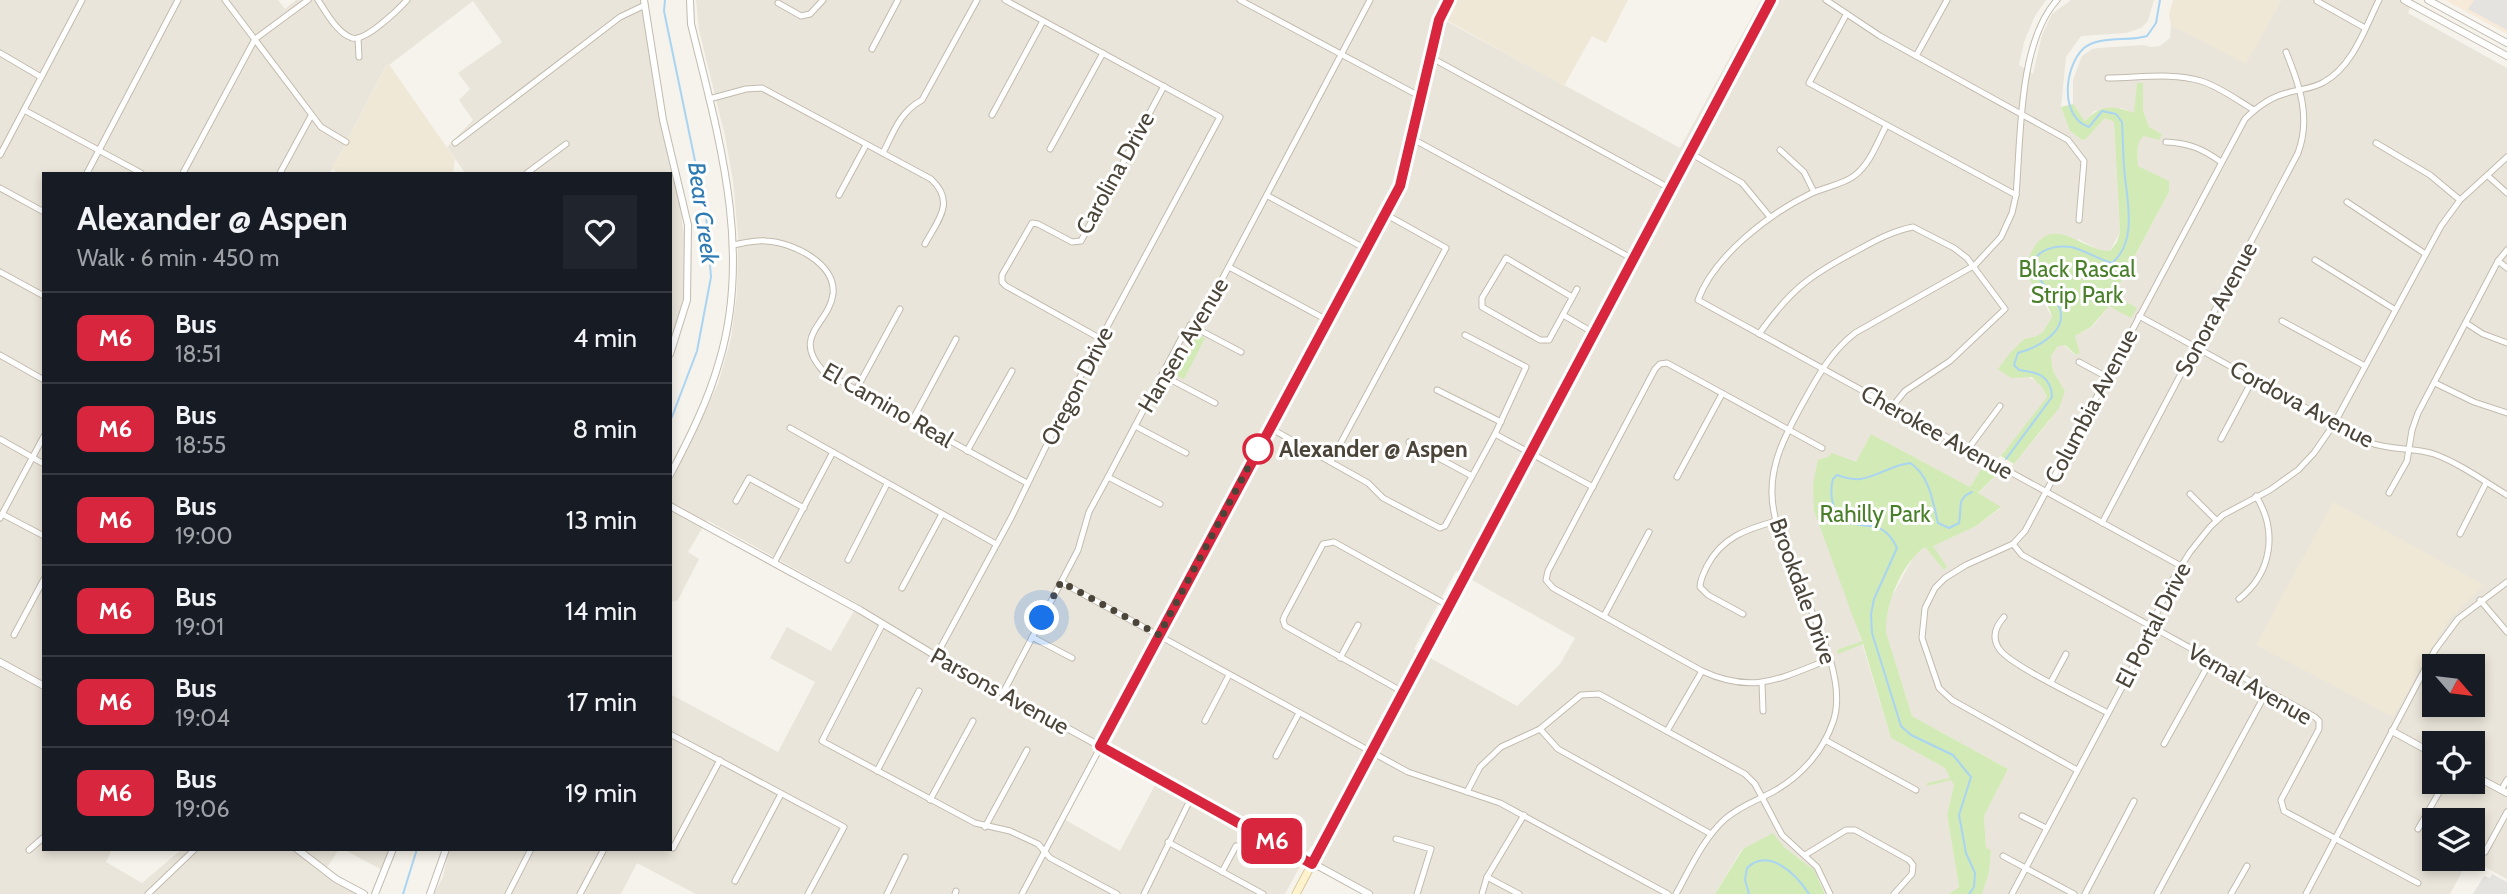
<!DOCTYPE html>
<meta charset="utf-8">
<style>
:root{--surface:#171b24;--page:#20242c;--text:#f1f3f6;--muted:#9ea1a6;--line:#363941}
body{margin:0;font-family:Cabin,sans-serif;background:var(--page);color:var(--text);height:100vh;display:flex;flex-direction:column;font-size:26px;white-space:nowrap}
*{box-sizing:border-box;margin:0}
p{font-size:23px;color:var(--muted)}
.icon{flex:none;width:38px;height:38px;fill:none;stroke:currentColor;stroke-width:2;stroke-linecap:round;stroke-linejoin:round}
.map{position:relative;flex:1;overflow:hidden}
.side{position:absolute;left:42px;top:172px;width:630px;height:679px;display:flex;flex-direction:column;background:var(--surface);border-radius:0px;box-shadow:0 4px 10px #0003}
.side>*{flex:none}
.badge{padding:0 14px;border-radius:10px;font-size:24px;line-height:46px}
.needle{width:46px;rotate:118deg}
.fabs{position:absolute;left:2422px;top:654px;display:grid;gap:14px}
.fabs a{display:grid;place-items:center;width:63px;height:63px;border-radius:0px;background:var(--surface);box-shadow:0 4px 10px #0003;font-size:35px}
.you{position:absolute;width:35px;height:35px;margin:-18px;border:5px solid #fff;border-radius:50%;background:#1a73e8;box-shadow:0 0 0 10px #1a73e833}
.map>.badge{position:absolute;translate:-50% -50%;box-shadow:0 0 0 4px #fff}
.round{display:grid;place-items:center;flex:none;width:74px;height:74px;border-radius:0px;background:var(--page)}
.head{display:flex;align-items:center;justify-content:space-between;height:119px;padding:0 35px}
h1{font-size:33px;font-weight:800;line-height:52px}
ul{padding:0;list-style:none}
li{display:flex;align-items:center;gap:21px;height:91px;padding:0 35px;border-top:2px solid var(--line)}
li div{flex:1}
li b{display:block;font-size:26px}
li em{font-style:normal}
li .badge{min-width:77px;font-weight:700;text-align:center}
.map>svg:first-child{display:block}
.residential{fill:#eae5da;fill-rule:evenodd}
.commercial{fill:#f7ead8}
.education{fill:#efe8d6}
.green{fill:#d2eab5}
.parking{fill:#e5e3e0}
.lines{fill:none;stroke-linecap:round;stroke-linejoin:round}
.stream{stroke:#a9d4f2;stroke-width:2}
.minor-casing{stroke:#c2bbae;stroke-width:7}
.tertiary-casing{stroke:#c2bbae;stroke-width:8}
.secondary-casing{stroke:#d6c79b;stroke-width:9}
.minor{stroke:#fff;stroke-width:5}
.tertiary{stroke:#fff;stroke-width:6}
.secondary{stroke:#fff3cd;stroke-width:7}
.line-casing{stroke:#fff;stroke-width:16}
.line{stroke:#d7263d;stroke-width:10}
.walk{stroke:#4b4439;stroke-width:7;stroke-dasharray:0 12.6}
.stop-dot{fill:#fff;stroke:#d7263d;stroke-width:3.5}
.labels{text-anchor:middle;stroke-width:6;stroke-linejoin:round;paint-order:stroke}
.street-label{font-size:23px;fill:#4b4439;stroke:#fff}
.park-label{font-size:23px;fill:#4a7f2a;stroke:#fff}
.stop-label{font-size:23px;font-weight:bold;fill:#4b4439;stroke:#fff;text-anchor:start}
.water-label{font-size:24px;font-style:italic;fill:#2e7ab2;stroke:#fff}
</style>
<div class="map">
<svg width="2507" height="894" viewBox="0 0 2507 894">
<rect width="100%" height="100%" fill="#f6f3ec"/>
<g class="residential">
<path d="M 0,0 L 278,0 L 285,9 L 296,0 L 640,0 L 677,179 L 687,261 L 684,295 L 670,348 L 670,173 L 465,173 L 447,147 L 473,120 L 459,100 L 470,89 L 458,73 L 502,42 L 473,1 L 389,65 L 387,64 L 330,173 L 44,173 L 44,849 L 112,849 L 106,862 L 142,883 L 182,849 L 339,849 L 326,869 L 365,892 L 365,894 L 0,894 Z"/>
<path d="M 696,0 L 1442,0 L 1435,15 L 1680,148 L 1761,0 L 2046,0 L 2035,16 L 2024,42 L 2019,65 L 2033,74 L 2042,35 L 2052,14 L 2071,0 L 2154,0 L 2148,21 L 2141,28 L 2126,33 L 2081,36 L 2066,57 L 2061,107 L 2070,131 L 2082,140 L 2086,139 L 2105,118 L 2114,122 L 2120,232 L 2110,251 L 2101,251 L 2078,239 L 2028,275 L 2052,317 L 2043,332 L 2037,336 L 2024,339 L 2002,363 L 2011,378 L 2025,376 L 2037,381 L 2042,387 L 2047,398 L 2001,456 L 1983,466 L 1970,487 L 1871,434 L 1856,462 L 1828,457 L 1823,459 L 1814,511 L 1852,611 L 1891,738 L 1945,768 L 1954,785 L 1947,815 L 1959,887 L 1949,894 L 1825,894 L 1820,880 L 1804,862 L 1784,847 L 1742,849 L 1715,894 L 1369,894 L 1322,865 L 1311,846 L 1285,894 L 696,894 L 637,863 L 621,894 L 434,894 L 443,877 L 449,849 L 670,849 L 670,694 L 778,752 L 815,682 L 770,658 L 787,627 L 831,651 L 858,604 L 707,520 L 688,552 L 699,559 L 678,600 L 670,602 L 670,485 L 718,384 L 731,338 L 737,293 L 738,236 L 733,181 L 725,136 L 699,30 ZM 1456,571 L 1575,638 L 1560,664 L 1517,706 L 1414,649 ZM 1106,742 L 1162,772 L 1120,851 L 1064,819 Z"/>
<path d="M 2281,0 L 2413,0 L 2408,13 L 2507,68 L 2507,879 L 2470,859 L 2473,859 L 2473,821 L 2434,821 L 2434,859 L 2469,859 L 2450,894 L 1982,894 L 1989,873 L 1991,851 L 1986,848 L 1984,816 L 2008,769 L 1912,716 L 1886,632 L 1886,620 L 1891,598 L 1914,556 L 1925,547 L 1944,570 L 1947,567 L 1932,546 L 1976,526 L 2001,508 L 1978,494 L 1997,474 L 2014,464 L 2049,421 L 2065,391 L 2053,371 L 2051,356 L 2059,345 L 2064,345 L 2075,355 L 2080,353 L 2075,336 L 2092,327 L 2109,306 L 2137,308 L 2114,296 L 2169,192 L 2168,181 L 2138,166 L 2137,145 L 2139,140 L 2144,136 L 2162,134 L 2149,127 L 2143,110 L 2142,83 L 2137,84 L 2135,114 L 2122,108 L 2094,111 L 2085,121 L 2073,104 L 2073,80 L 2082,56 L 2092,49 L 2099,48 L 2143,45 L 2150,47 L 2160,46 L 2170,38 L 2171,25 L 2246,63 ZM 2434,667 L 2473,667 L 2473,705 L 2434,705 ZM 2434,744 L 2473,744 L 2473,782 L 2434,782 Z"/>
<path d="M 343,849 L 389,849 L 382,870 Z"/>
</g>
<path class="commercial" d="M 2445,0 L 2507,0 L 2507,34 Z"/>
<g class="education">
<path d="M 1453,0 L 1628,0 L 1606,43 L 1592,36 L 1564,86 L 1443,18 Z"/>
<path d="M 2173,0 L 2281,0 L 2246,64 L 2171,25 L 2169,14 Z"/>
<path d="M 388,63 L 455,159 L 453,173 L 339,173 L 332,169 Z"/>
<path d="M 2333,502 L 2484,585 L 2450,618 L 2439,635 L 2393,717 L 2256,645 Z"/>
</g>
<g class="green">
<path d="M 2137,83 L 2143,83 L 2143,110 L 2149,127 L 2162,134 L 2159,140 L 2144,136 C 2135,143 2138,155 2138,166 L 2169,181 L 2169,192 L 2114,295 L 2137,308 L 2131,318 L 2109,306 L 2091,327 L 2075,336 L 2080,353 L 2076,355 L 2065,345 L 2058,346 L 2051,356 L 2053,371 L 2065,391 L 2059,408 L 2014,464 L 2001,456 L 2047,397 L 2042,387 L 2032,377 L 2011,378 L 1998,369 L 2009,354 L 2024,339 L 2037,336 L 2043,332 L 2052,317 C 2049,302 2033,290 2028,275 C 2025,267 2028,257 2033,249 C 2054,213 2084,252 2110,251 L 2117,242 L 2120,232 L 2114,122 L 2105,118 L 2086,139 L 2082,140 L 2070,131 L 2061,107 L 2073,104 L 2085,121 C 2101,104 2113,105 2134,113 Z"/>
<path d="M 1197,334 L 1205,338 L 1184,379 L 1175,375 L 1174,369 L 1192,336 Z"/>
<path d="M 1871,434 L 1970,487 L 1983,466 L 1997,474 L 1978,493 L 2001,507 L 1976,526 L 1933,546 L 1947,567 L 1944,570 L 1925,547 C 1902,563 1885,604 1886,632 L 1912,716 L 2008,769 L 1984,816 L 1986,848 L 1991,850 L 1989,873 L 1982,894 L 1949,894 L 1959,887 L 1947,815 L 1954,785 L 1951,780 L 1927,786 L 1927,783 L 1950,778 L 1945,768 L 1891,738 L 1863,644 L 1838,654 L 1837,650 L 1862,641 L 1814,511 L 1813,484 L 1818,460 L 1828,457 L 1832,453 L 1856,462 Z"/>
<path d="M 1773,833 L 1784,847 L 1814,870 L 1825,894 L 1715,894 L 1743,849 Z"/>
</g>
<g class="parking">
<path d="M 2474,0 L 2507,0 L 2507,30 L 2468,9 Z"/>
<path d="M 2492,874 L 2507,882 L 2507,894 L 2473,894 L 2484,876 L 2490,878 Z"/>
</g>
<g class="lines">
<g class="stream">
<path d="M 665,0 L 664,11 L 706,214 L 711,277 L 697,351 L 670,422"/>
<path d="M 2006,459 L 2052,397 C 2051,375 2037,372 2019,370 L 2014,365 L 2018,353 C 2039,347 2074,329 2056,301 C 2050,292 2042,284 2037,274 C 2026,251 2054,245 2071,247 C 2084,250 2098,259 2112,263 C 2139,241 2126,196 2124,167 C 2123,152 2123,137 2122,122 L 2116,114 L 2102,111 L 2089,127 C 2059,117 2064,66 2084,48 C 2100,35 2129,42 2147,36 L 2156,23 L 2160,0"/>
<path d="M 403,894 L 417,849"/>
<path d="M 1749,894 L 1745,880 L 1747,868 C 1769,847 1796,874 1809,894"/>
<path d="M 1969,894 L 1974,887 L 1975,873 L 1966,853 L 1959,815 L 1971,777 L 1953,755 L 1911,735 L 1901,726 L 1872,633 L 1871,614 L 1874,599 L 1897,548 C 1885,521 1870,528 1849,523 C 1832,518 1829,493 1833,479 L 1837,475 C 1844,477 1852,480 1860,479 C 1877,477 1892,465 1910,463 C 1929,474 1933,502 1938,523 L 1949,528 L 1959,523 C 1962,510 1956,498 1972,492"/>
</g>
<g class="minor-casing">
<g id="minor">
<path d="M 225,0 L 321,127 L 346,142"/>
<path d="M 318,0 C 326,12 337,33 352,38 C 365,42 398,10 407,0"/>
<path d="M 1240,0 L 1421,97"/>
<path d="M 1826,0 L 1880,36 L 2068,140 L 2084,161 L 2079,220"/>
<path d="M 2317,1 L 2365,28"/>
<path d="M 778,3 L 801,16 L 810,14 L 823,0"/>
<path d="M 1846,15 L 1809,83 L 2016,195"/>
<path d="M 358,38 L 359,57"/>
<path d="M 872,49 L 898,0"/>
<path d="M 0,53 L 41,77"/>
<path d="M 1916,56 L 1947,0"/>
<path d="M 1430,57 L 1671,189"/>
<path d="M 2108,78 C 2138,78 2172,72 2201,81 C 2220,87 2237,100 2254,110"/>
<path d="M 709,99 L 746,89 L 762,88 L 931,179 C 956,202 938,220 925,244"/>
<path d="M 24,110 L 141,173"/>
<path d="M 992,115 L 1043,21"/>
<path d="M 1886,126 C 1877,143 1870,164 1854,176 C 1842,185 1824,187 1810,194 C 1769,214 1714,256 1698,300 L 2181,566"/>
<path d="M 1411,138 L 1633,259"/>
<path d="M 2166,142 C 2189,143 2203,149 2221,162"/>
<path d="M 455,143 L 620,17 L 643,6"/>
<path d="M 2376,143 L 2430,175 L 2460,200"/>
<path d="M 1050,149 L 1103,53"/>
<path d="M 1780,150 L 1804,172 L 1814,192"/>
<path d="M 883,153 C 894,131 900,112 922,100 L 977,0"/>
<path d="M 1690,153 L 1742,183 L 1770,217"/>
<path d="M 0,155 L 82,0"/>
<path d="M 87,173 L 178,0"/>
<path d="M 183,173 L 255,39 L 308,0"/>
<path d="M 280,173 L 311,116"/>
<path d="M 527,173 L 566,144"/>
<path d="M 2488,176 L 2507,193"/>
<path d="M 0,188 L 44,212"/>
<path d="M 839,195 L 866,145"/>
<path d="M 1268,196 L 1366,249"/>
<path d="M 2347,202 L 2424,253"/>
<path d="M 733,245 C 744,243 755,240 766,241 C 792,242 836,263 833,294 C 829,325 790,335 824,372 L 1027,483"/>
<path d="M 2315,260 L 2394,309"/>
<path d="M 2498,261 L 2507,268"/>
<path d="M 1229,267 L 1327,320"/>
<path d="M 0,272 L 44,296"/>
<path d="M 1572,297 L 1506,258 L 1482,298 L 1482,307 L 1540,340 L 1549,340 L 1577,289"/>
<path d="M 1563,315 L 1594,333"/>
<path d="M 2139,316 L 2368,442 C 2391,451 2413,447 2434,454 C 2459,463 2484,481 2507,495"/>
<path d="M 2282,321 L 2365,366"/>
<path d="M 2466,323 L 2483,334 L 2507,343"/>
<path d="M 1190,325 L 1241,352"/>
<path d="M 1759,334 C 1791,289 1810,275 1858,250 C 1876,240 1893,231 1913,227 L 1954,248 L 1967,258 L 2005,309 L 1950,361 L 1905,391 L 1892,407"/>
<path d="M 1101,339 L 1006,286 L 1002,282 L 1002,275 L 1032,223 L 1038,224 L 1072,242 L 1081,241 L 1164,86"/>
<path d="M 0,355 L 44,380"/>
<path d="M 2079,362 L 2107,377"/>
<path d="M 1162,375 L 1215,403"/>
<path d="M 2435,383 L 2474,402 L 2507,413"/>
<path d="M 856,390 L 900,309"/>
<path d="M 1437,390 L 1501,422"/>
<path d="M 912,421 L 956,339"/>
<path d="M 1135,426 L 1186,453"/>
<path d="M 790,428 L 996,544"/>
<path d="M 1270,428 L 1368,483 L 1383,498 L 1440,528 L 1445,526 L 1495,434 L 1526,367 L 1465,335"/>
<path d="M 1495,434 L 1593,487"/>
<path d="M 0,439 L 44,464"/>
<path d="M 2221,439 L 2253,379"/>
<path d="M 1409,442 L 1472,476"/>
<path d="M 1822,448 L 1667,363 L 1660,364 L 1655,369 L 1548,571 L 1546,580 L 1553,588 L 1702,671 C 1754,695 1781,678 1830,659"/>
<path d="M 1968,449 L 2000,406"/>
<path d="M 967,451 L 1012,371"/>
<path d="M 1331,461 L 1446,248 L 1385,214"/>
<path d="M 1108,477 L 1160,504"/>
<path d="M 1677,477 L 1722,394"/>
<path d="M 2389,493 L 2407,461 L 2412,430 L 2418,413 L 2498,261 L 2507,250"/>
<path d="M 2190,494 L 2216,520"/>
<path d="M 736,501 L 749,478 L 804,508"/>
<path d="M 2,514 L 44,536"/>
<path d="M 0,518 L 44,436"/>
<path d="M 2102,523 L 2298,153 C 2311,118 2300,86 2286,52"/>
<path d="M 2460,534 L 2486,483"/>
<path d="M 2013,544 L 2022,555 L 2315,717 L 2319,721 L 2319,729 L 2281,800 L 2284,811 L 2418,883"/>
<path d="M 848,560 L 887,484"/>
<path d="M 774,563 L 833,452"/>
<path d="M 1061,582 L 1408,772 L 1500,803 L 1668,894"/>
<path d="M 902,588 L 942,514"/>
<path d="M 2239,599 C 2272,573 2278,531 2256,496"/>
<path d="M 2480,600 L 2507,632"/>
<path d="M 1743,614 L 1708,595 L 1700,587 C 1700,579 1704,573 1707,566 C 1722,537 1747,529 1776,521"/>
<path d="M 1604,616 L 1649,532"/>
<path d="M 2004,617 C 1995,627 1991,638 2000,650 C 2012,666 2086,701 2108,713"/>
<path d="M 882,625 L 822,741 L 975,823 L 1010,831 L 1038,844 L 1050,858 L 1117,894"/>
<path d="M 14,635 L 44,579"/>
<path d="M 1032,637 L 1072,658"/>
<path d="M 936,656 L 1011,518 L 1078,381 L 1220,117 L 1005,0"/>
<path d="M 1340,658 L 1358,625"/>
<path d="M 2051,682 L 2066,654"/>
<path d="M 1762,683 L 1763,711"/>
<path d="M 1403,692 L 1285,626 L 1283,620 L 1285,615 L 1323,544 L 1334,542 L 1449,606"/>
<path d="M 1003,693 L 1078,550 L 1089,512 L 1108,477 L 1182,337 L 1210,302 L 1370,0"/>
<path d="M 1205,721 L 1229,675"/>
<path d="M 1540,729 L 1558,749 L 1711,834"/>
<path d="M 1667,731 L 1702,671"/>
<path d="M 670,734 L 844,827 L 808,894"/>
<path d="M 1825,740 L 1916,790"/>
<path d="M 2164,744 L 2211,660"/>
<path d="M 1276,756 L 1299,713"/>
<path d="M 2077,770 L 1952,700 L 1939,688 L 1922,638 L 1925,608 L 1935,588 L 1945,578 L 1966,565 L 2013,544 L 2025,531 L 2245,119 C 2257,107 2270,97 2287,93 C 2299,89 2313,89 2324,82 C 2353,66 2365,28 2379,0"/>
<path d="M 877,771 L 919,691"/>
<path d="M 2501,790 L 2507,780"/>
<path d="M 1467,792 L 1480,767 L 1501,747 L 1540,729 L 1581,695 L 1599,694 L 1745,774 L 1755,784 L 1782,835 L 1817,867 L 1830,894"/>
<path d="M 930,800 L 973,721"/>
<path d="M 2022,816 L 2046,828"/>
<path d="M 985,827 L 1027,750"/>
<path d="M 2418,829 L 2445,782"/>
<path d="M 1396,839 L 1431,849 L 1417,894"/>
<path d="M 1168,842 L 1263,894"/>
<path d="M 673,848 L 720,760"/>
<path d="M 29,850 L 44,837"/>
<path d="M 2485,852 L 2507,812"/>
<path d="M 1805,855 L 1846,830 L 1855,830 L 1909,860 L 1913,865 L 1912,874 L 1894,894"/>
<path d="M 2003,856 L 2074,894"/>
<path d="M 1222,872 L 1236,846"/>
<path d="M 1487,877 L 1519,894"/>
<path d="M 735,881 L 781,794"/>
<path d="M 148,894 L 195,849"/>
<path d="M 508,894 L 531,849"/>
<path d="M 580,894 L 604,849"/>
<path d="M 887,894 L 905,857"/>
<path d="M 955,894 L 956,891"/>
<path d="M 1022,894 L 1400,186 L 1439,20 L 1449,0"/>
<path d="M 1144,894 L 1192,796"/>
<path d="M 1482,894 L 1487,877 L 1524,815"/>
<path d="M 1676,894 C 1690,869 1703,839 1725,819 C 1741,805 1759,800 1776,790 C 1802,775 1823,751 1833,722 C 1855,660 1773,561 1772,494 C 1771,463 1785,436 1799,410 C 1816,380 1828,354 1855,333 L 1975,265 L 2001,237 L 2012,213 L 2016,195 C 2021,139 2018,43 2057,0"/>
<path d="M 2012,894 L 2144,646 L 2156,615 L 2173,579 L 2190,552 L 2210,527 L 2223,515 L 2270,490 L 2298,470 L 2314,453 L 2334,424 L 2441,226 L 2460,200 L 2507,157"/>
<path d="M 2085,894 L 2134,801"/>
<path d="M 2157,894 L 2267,691"/>
<path d="M 2231,894 L 2247,866"/>
<path d="M 2306,894 L 2435,650 L 2458,619 L 2507,582"/>
</g>
</g>
<g class="tertiary-casing">
<g id="tertiary">
<path d="M 644,0 L 663,120 L 688,225 L 687,300 L 670,354"/>
<path d="M 2404,0 L 2507,56"/>
<path d="M 2428,0 L 2507,43"/>
<path d="M 670,475 C 689,439 708,401 719,362 C 753,250 718,134 691,24 L 690,0"/>
<path d="M 670,506 L 860,610 L 936,656 L 1369,894"/>
<path d="M 0,662 L 44,686"/>
<path d="M 2392,731 L 2434,754"/>
<path d="M 2473,775 L 2507,793"/>
<path d="M 297,849 L 336,879 L 364,894"/>
<path d="M 375,894 L 393,849"/>
<path d="M 430,894 L 446,849"/>
</g>
</g>
<g class="secondary-casing">
<path id="secondary" d="M 1296,894 L 1771,0"/>
</g>
<use href="#minor" class="minor"/>
<use href="#tertiary" class="tertiary"/>
<use href="#secondary" class="secondary"/>
</g>
<g class="lines">
<g class="line-casing">
<path id="line" d="M 1449,0 L 1439,20 L 1400,186 L 1100,746 L 1312,864 L 1771,0"/>
</g>
<use href="#line" class="line"/>
<path class="walk" d="M 1042,618 L 1061,582 L 1159,635 L 1258,449"/>
</g>
<circle class="stop-dot" cx="1258" cy="449" r="14"/>
<g class="labels">
<g class="street-label">
<text transform="translate(1115 173) rotate(-61)" y="8">Carolina Drive</text>
<text transform="translate(2216 309) rotate(-62)" y="8">Sonora Avenue</text>
<text transform="translate(1183 345) rotate(-59)" y="8">Hansen Avenue</text>
<text transform="translate(1077 386) rotate(-63)" y="8">Oregon Drive</text>
<text transform="translate(2302 404) rotate(28)" y="8">Cordova Avenue</text>
<text transform="translate(888 405) rotate(30)" y="8">El Camino Real</text>
<text transform="translate(2091 406) rotate(-62)" y="8">Columbia Avenue</text>
<text transform="translate(1937 432) rotate(29)" y="8">Cherokee Avenue</text>
<text transform="translate(1803 591) rotate(70)" y="8">Brookdale Drive</text>
<text transform="translate(2153 625) rotate(-63)" y="8">El Portal Drive</text>
<text transform="translate(2250 684) rotate(30)" y="8">Vernal Avenue</text>
<text transform="translate(1000 691) rotate(29)" y="8">Parsons Avenue</text>
</g>
<g class="park-label">
<text x="2077" y="277">Black Rascal<tspan x="2077" dy="26">Strip Park</tspan></text>
<text x="1875" y="522">Rahilly Park</text>
</g>
<g class="stop-label">
<text x="1279" y="457">Alexander @ Aspen</text>
</g>
<g class="water-label">
<text transform="translate(703 213) rotate(82)" y="8">Bear Creek</text>
</g>
</g>
</svg>
<div class="fabs">
<a><svg class="needle" viewBox="-14 -14 28 28"><path d="M0-13l5 13h-10z" fill="#e53935"/><path d="M0 13l5-13h-10z" fill="#9ea1a6"/></svg></a>
<a><svg class="icon" aria-label="locate" viewBox="0 0 24 24"><circle cx="12" cy="12" r="6"/><path d="M12 2v4M12 18v4M2 12h4M18 12h4"/></svg></a>
<a><svg class="icon" aria-label="layers" viewBox="0 0 24 24"><path d="M12 4l9 5-9 5-9-5zM3 14l9 5 9-5"/></svg></a>
</div>
<div class="you" style="left:1042px;top:618px"></div>
<b class="badge" style="left:1272px;top:841px;background:#d7263d;color:#fff">M6</b>
<section class="side">
<div class="head"><div><h1>Alexander @ Aspen</h1><p>Walk · 6 min · 450 m</p></div><a class="round"><svg class="icon" aria-label="heart" viewBox="0 0 24 24"><path d="M12 20l-8-8c-3-5 5-10 8-4 3-6 11-1 8 4z"/></svg></a></div>
<ul>
<li><span class="badge" style="background:#d7263d;color:#fff">M6</span><div><b>Bus</b><p>18:51</p></div><em>4 min</em></li>
<li><span class="badge" style="background:#d7263d;color:#fff">M6</span><div><b>Bus</b><p>18:55</p></div><em>8 min</em></li>
<li><span class="badge" style="background:#d7263d;color:#fff">M6</span><div><b>Bus</b><p>19:00</p></div><em>13 min</em></li>
<li><span class="badge" style="background:#d7263d;color:#fff">M6</span><div><b>Bus</b><p>19:01</p></div><em>14 min</em></li>
<li><span class="badge" style="background:#d7263d;color:#fff">M6</span><div><b>Bus</b><p>19:04</p></div><em>17 min</em></li>
<li><span class="badge" style="background:#d7263d;color:#fff">M6</span><div><b>Bus</b><p>19:06</p></div><em>19 min</em></li>
</ul>
</section>
</div>
